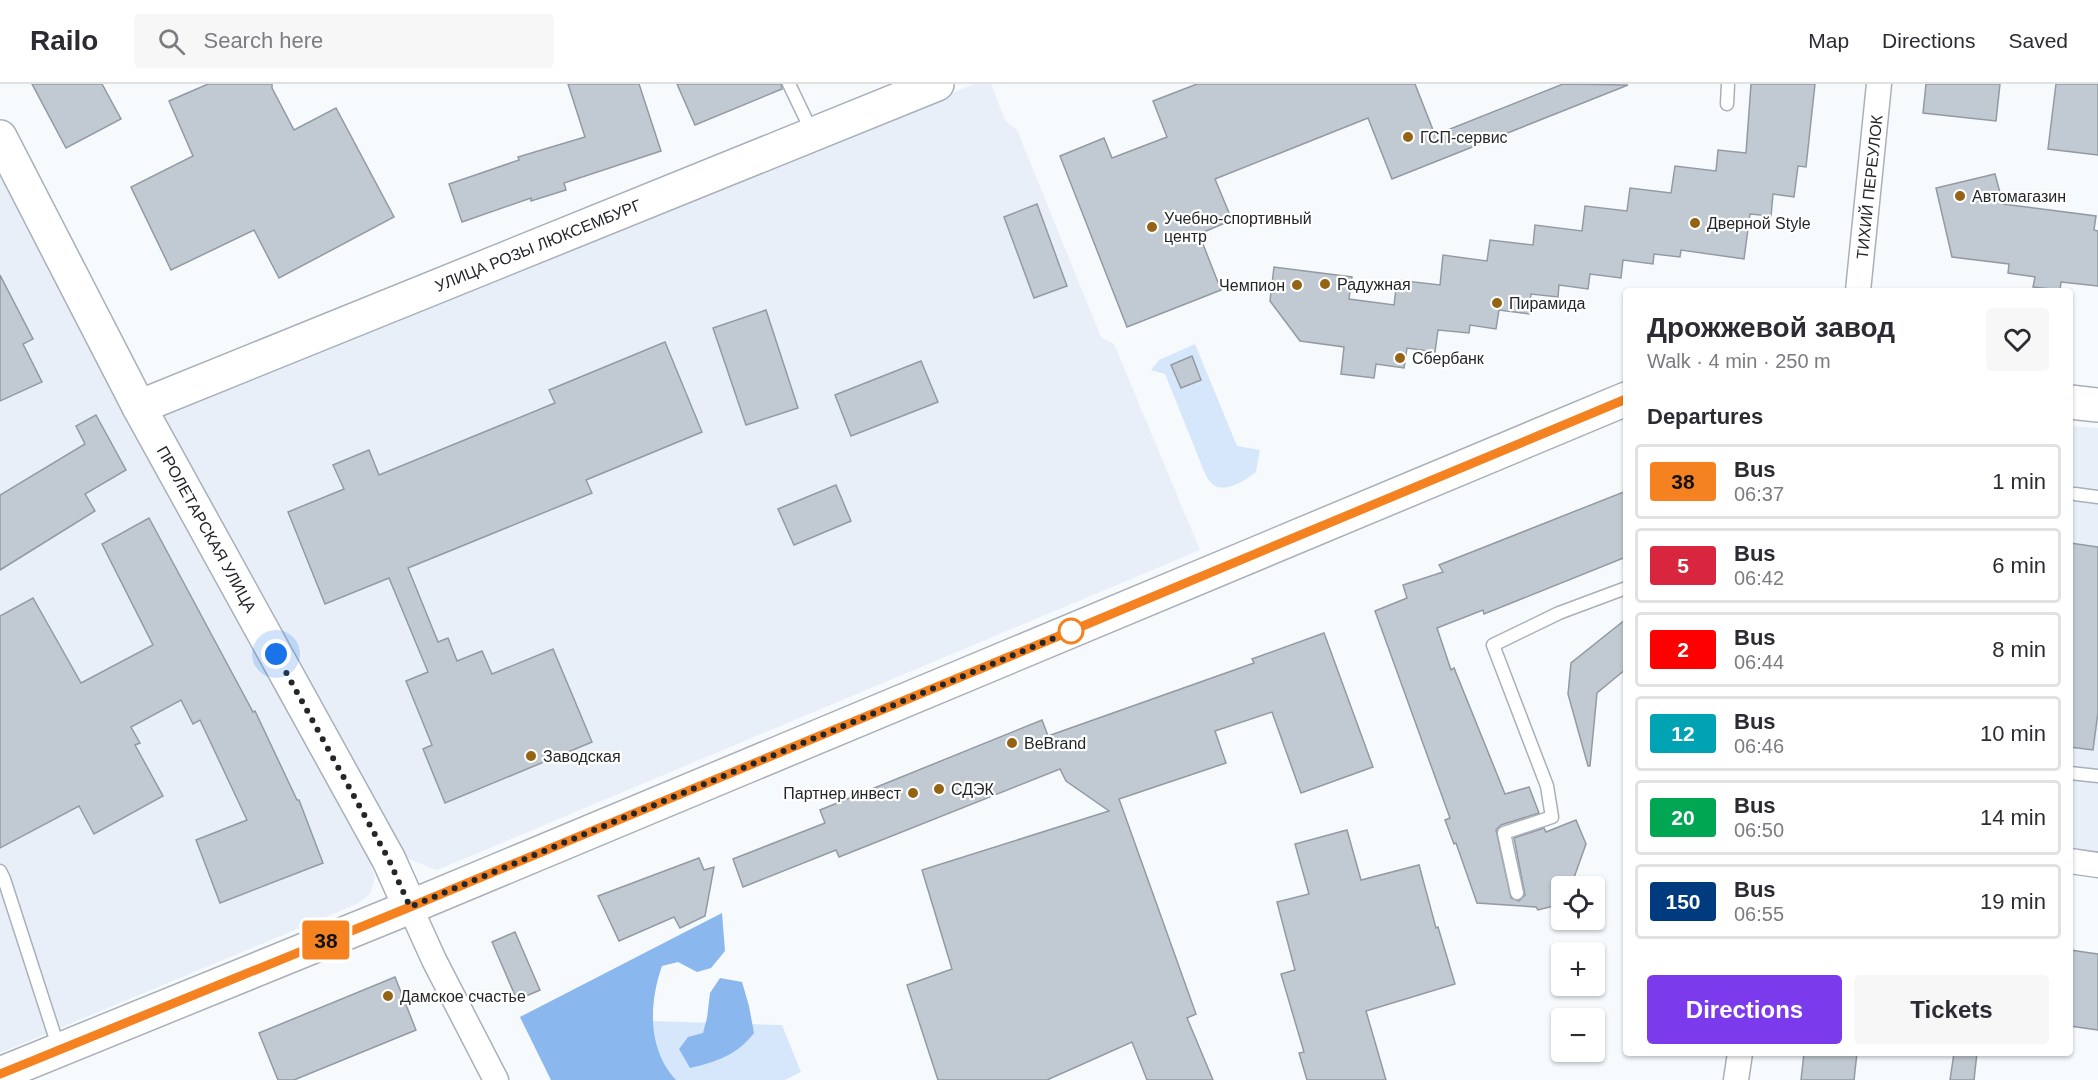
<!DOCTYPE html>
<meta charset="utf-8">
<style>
:root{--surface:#fff;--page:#f7f7f7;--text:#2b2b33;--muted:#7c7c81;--line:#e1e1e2;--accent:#7c3aed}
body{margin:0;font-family:Arial,sans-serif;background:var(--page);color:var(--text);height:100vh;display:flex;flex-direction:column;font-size:22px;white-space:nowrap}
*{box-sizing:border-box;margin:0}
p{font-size:20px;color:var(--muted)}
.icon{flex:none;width:33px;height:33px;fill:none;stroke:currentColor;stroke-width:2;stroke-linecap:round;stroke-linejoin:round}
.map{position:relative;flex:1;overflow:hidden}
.sheet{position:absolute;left:1623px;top:204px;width:450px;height:768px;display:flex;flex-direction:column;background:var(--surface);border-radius:6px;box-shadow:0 2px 4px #0004}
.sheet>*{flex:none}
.badge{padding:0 12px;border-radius:4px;font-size:21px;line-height:39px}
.controls{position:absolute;left:1551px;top:792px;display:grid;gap:12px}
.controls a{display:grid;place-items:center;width:54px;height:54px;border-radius:6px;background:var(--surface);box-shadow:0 2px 4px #0004;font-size:30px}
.you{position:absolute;width:30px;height:30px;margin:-15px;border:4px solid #fff;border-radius:50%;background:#1a73e8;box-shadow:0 0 0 9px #1a73e833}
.map>.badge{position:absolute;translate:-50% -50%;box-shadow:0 0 0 3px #fff}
h2{padding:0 24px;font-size:22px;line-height:54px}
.round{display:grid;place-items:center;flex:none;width:63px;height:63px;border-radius:6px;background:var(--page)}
.head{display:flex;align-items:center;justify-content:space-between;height:102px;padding:0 24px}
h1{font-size:28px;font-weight:700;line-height:45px}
.action{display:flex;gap:12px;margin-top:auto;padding:12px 24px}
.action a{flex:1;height:69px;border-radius:6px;background:var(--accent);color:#fff;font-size:24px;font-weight:700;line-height:69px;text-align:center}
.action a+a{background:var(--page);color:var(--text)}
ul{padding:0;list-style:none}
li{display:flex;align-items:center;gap:18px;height:75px;margin:0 12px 9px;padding:0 12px;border:3px solid var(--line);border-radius:6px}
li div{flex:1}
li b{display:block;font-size:22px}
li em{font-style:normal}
li .badge{min-width:66px;font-weight:700;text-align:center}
header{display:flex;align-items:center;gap:36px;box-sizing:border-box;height:84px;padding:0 30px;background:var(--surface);border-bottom:2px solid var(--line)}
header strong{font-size:28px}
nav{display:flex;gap:33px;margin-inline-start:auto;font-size:21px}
.search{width:420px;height:54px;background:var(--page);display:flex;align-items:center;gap:15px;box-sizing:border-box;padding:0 21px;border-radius:6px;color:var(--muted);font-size:22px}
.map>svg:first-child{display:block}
.built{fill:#e8eff9}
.green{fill:#d7e7fb}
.forest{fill:#89b7ee}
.building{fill:#c1c9d2;stroke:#939aa3;stroke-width:1.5}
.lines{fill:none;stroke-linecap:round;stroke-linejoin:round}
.lane-casing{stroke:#a9b0b9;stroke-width:15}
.street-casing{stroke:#a9b0b9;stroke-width:27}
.secondary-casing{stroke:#a9b0b9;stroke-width:36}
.lane{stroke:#fff;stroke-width:12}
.street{stroke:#fff;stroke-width:24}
.secondary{stroke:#fff;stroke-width:33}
.line-casing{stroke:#fff;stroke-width:14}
.line{stroke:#f58220;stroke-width:9}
.walk{stroke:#24272a;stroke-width:6;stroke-dasharray:0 10.8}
.poi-dot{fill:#946414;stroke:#fff;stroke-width:2}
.stop-dot{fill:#fff;stroke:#f58220;stroke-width:3}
.labels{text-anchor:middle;stroke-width:4.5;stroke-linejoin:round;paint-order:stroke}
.poi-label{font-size:16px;fill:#24272a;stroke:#fff;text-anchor:start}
.street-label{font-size:16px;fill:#24272a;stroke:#fff}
</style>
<header>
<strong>Railo</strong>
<div class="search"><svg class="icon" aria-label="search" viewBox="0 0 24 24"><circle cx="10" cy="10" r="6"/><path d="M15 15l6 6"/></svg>Search here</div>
<nav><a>Map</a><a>Directions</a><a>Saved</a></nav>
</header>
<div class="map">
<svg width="2098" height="996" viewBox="0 0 2098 996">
<rect width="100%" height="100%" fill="#f6fafd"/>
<g class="built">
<path d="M 974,0 L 991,0 L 1005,36 L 1017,46 L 1101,253 L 1114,260 L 1200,466 L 437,786 L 405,774 L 159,334 Z"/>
<path d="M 0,74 L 367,765 L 375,793 L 370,810 L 357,820 L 0,969 Z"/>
<path d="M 2070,342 L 2098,344 L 2098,769 L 2070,766 Z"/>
</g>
<g class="green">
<path d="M 1195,260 L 1237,362 L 1260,366 L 1256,388 C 1247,395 1229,407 1217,403 C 1212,401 1209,396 1206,392 L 1165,290 L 1151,286 L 1159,276 Z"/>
<path d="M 520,933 L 782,941 L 801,988 L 785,996 L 551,996 Z"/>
</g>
<g class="forest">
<path d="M 722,829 L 725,867 L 711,884 L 697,888 L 678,878 L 662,882 C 649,919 647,965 676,996 L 551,996 L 520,933 Z"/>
<path d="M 720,894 L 742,898 L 749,922 L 754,949 C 737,971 716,978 690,984 L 679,965 L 688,953 L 703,949 L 707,934 L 710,909 Z"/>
</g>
<g class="building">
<path d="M 32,0 L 102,0 L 121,35 L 66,64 Z"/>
<path d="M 208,0 L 272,0 L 272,4 L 294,46 L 336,24 L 394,133 L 279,194 L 254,146 L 171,186 L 131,103 L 193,72 L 169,17 Z"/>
<path d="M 568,0 L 639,0 L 661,67 L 564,99 L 566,106 L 531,117 L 531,114 L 462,138 L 449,100 L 519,76 L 518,73 L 585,53 Z"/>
<path d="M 677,0 L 781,0 L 782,5 L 695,41 Z"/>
<path d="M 1197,0 L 1415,0 L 1435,51 L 1563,0 L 1628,1 L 1392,95 L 1368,34 L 1215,95 L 1232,136 L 1199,150 L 1221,206 L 1127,243 L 1060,72 L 1104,54 L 1112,74 L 1167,53 L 1153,17 Z"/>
<path d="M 1751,0 L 1815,0 L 1806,83 L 1798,82 L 1794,113 L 1773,110 L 1771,132 L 1750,130 L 1744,175 L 1681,166 L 1680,173 L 1654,170 L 1653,180 L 1623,176 L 1621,194 L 1590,190 L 1588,205 L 1559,201 L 1558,213 L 1531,210 L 1529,230 L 1499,226 L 1496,245 L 1470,241 L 1469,249 L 1438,246 L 1435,268 L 1407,264 L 1404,284 L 1376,280 L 1374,294 L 1341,290 L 1344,263 L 1300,257 L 1270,217 L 1274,183 L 1352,193 L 1349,215 L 1394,221 L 1397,196 L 1440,201 L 1443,171 L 1487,177 L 1490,156 L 1533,161 L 1535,141 L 1582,147 L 1585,122 L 1627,127 L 1630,104 L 1671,109 L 1675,82 L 1716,87 L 1718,66 L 1746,69 Z"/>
<path d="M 1926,0 L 2000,0 L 1996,37 L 1923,29 Z"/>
<path d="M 2056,0 L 2098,0 L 2098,71 L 2048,65 Z"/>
<path d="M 1995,90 L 2003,120 L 2096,132 L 2094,146 L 2098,147 L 2098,202 L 2061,198 L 2060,206 L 2033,203 L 2035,193 L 2008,189 L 2009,180 L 1952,173 L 1936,104 Z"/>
<path d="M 1037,120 L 1067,202 L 1034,214 L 1004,133 Z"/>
<path d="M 0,191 L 33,255 L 23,260 L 42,298 L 0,317 Z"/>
<path d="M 766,226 L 798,324 L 746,341 L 713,244 Z"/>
<path d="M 665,258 L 702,348 L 586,396 L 592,409 L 408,484 L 438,558 L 448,554 L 457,577 L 482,567 L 492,590 L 553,565 L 592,658 L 445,719 L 423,665 L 432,661 L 406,597 L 428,588 L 389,494 L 325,520 L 288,428 L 344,405 L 333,381 L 369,366 L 379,391 L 555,319 L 549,306 Z"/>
<path d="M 1192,272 L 1201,296 L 1181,304 L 1171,281 Z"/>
<path d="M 921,277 L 938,318 L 851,352 L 835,311 Z"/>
<path d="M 96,331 L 126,386 L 85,410 L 95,427 L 0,486 L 0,411 L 85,360 L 76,342 Z"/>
<path d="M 836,401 L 851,437 L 794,461 L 778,425 Z"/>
<path d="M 1626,407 L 1626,473 L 1484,530 L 1483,526 L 1437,544 L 1451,586 L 1454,584 L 1505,710 L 1529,703 L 1539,729 L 1501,741 L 1496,746 L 1511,814 L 1519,817 L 1525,811 L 1514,754 L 1544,744 L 1546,748 L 1576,736 L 1586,760 L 1571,802 L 1562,802 L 1562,820 L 1538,826 L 1536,823 L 1477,819 L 1456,759 L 1454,760 L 1445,736 L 1450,734 L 1375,527 L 1407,514 L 1403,501 L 1443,488 L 1439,481 Z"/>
<path d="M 149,434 L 253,628 L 255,627 L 297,716 L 299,716 L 323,779 L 220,819 L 196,756 L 247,736 L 200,636 L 193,640 L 181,616 L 131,643 L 140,659 L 135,661 L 163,712 L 94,750 L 79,722 L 0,764 L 0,532 L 33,514 L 81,599 L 153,561 L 102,460 Z"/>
<path d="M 2070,459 L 2098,463 L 2098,628 L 2093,666 L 2070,663 Z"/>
<path d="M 1626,535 L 1626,585 L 1597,609 L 1590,682 L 1588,682 L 1568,610 L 1571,579 Z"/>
<path d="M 1324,549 L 1373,683 L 1301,709 L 1272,628 L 1215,647 L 1226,679 L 1119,715 L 1196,930 L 1187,934 L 1213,996 L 1147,996 L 1132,958 L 1047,996 L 938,996 L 907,901 L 952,885 L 922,786 L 1109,727 L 1066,697 L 1060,685 L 839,773 L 836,766 L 743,803 L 733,775 L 825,739 L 820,726 L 1042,636 L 1048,652 L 1254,579 L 1252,575 Z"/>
<path d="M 1347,746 L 1361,796 L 1419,781 L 1436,844 L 1438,843 L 1455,900 L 1366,927 L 1386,996 L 1307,996 L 1299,969 L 1304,968 L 1281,890 L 1295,886 L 1277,818 L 1309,810 L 1295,760 Z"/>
<path d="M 699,774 L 704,786 L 714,783 L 705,832 L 680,844 L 674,833 L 619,857 L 598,812 Z"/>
<path d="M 515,848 L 540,906 L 517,916 L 492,858 Z"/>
<path d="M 2070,866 L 2098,870 L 2098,946 L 2070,942 Z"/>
<path d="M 395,893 L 416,946 L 294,996 L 278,996 L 259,949 Z"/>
<path d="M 1804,969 L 1857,969 L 1854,996 L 1801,996 Z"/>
<path d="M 1954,969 L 1977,969 L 1974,996 L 1950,996 Z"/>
</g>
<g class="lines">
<g class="lane-casing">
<g id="lane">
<path d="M 789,0 L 813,50"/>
<path d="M 1727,20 L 1728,0"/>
<path d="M 2075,410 L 2098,413"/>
<path d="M 2070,689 L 2098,692"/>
<path d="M 0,787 L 4,795 L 59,965"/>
<path d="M 1517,809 L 1504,749 L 1552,733 L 1547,702 L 1493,561 L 1559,529 L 1626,504"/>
</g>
</g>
<g class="street-casing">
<g id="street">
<path d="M 1858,207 L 1879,0"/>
<path d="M 2070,777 L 2098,781"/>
<path d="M 410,823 L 434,876 L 496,996"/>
<path d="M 1736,996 L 1740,969"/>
</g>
</g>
<g class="secondary-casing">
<g id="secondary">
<path d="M 0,53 L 139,323 L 389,776 L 410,823"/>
<path d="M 2070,318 L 2098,321"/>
<path d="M 139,323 L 937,0"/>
<path d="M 0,990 L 410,823 L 1626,315"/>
</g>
</g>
<use href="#lane" class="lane"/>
<use href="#street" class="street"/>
<use href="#secondary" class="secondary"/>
</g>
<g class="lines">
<g class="line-casing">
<path id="line" d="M 0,990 L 410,823 L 1626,315"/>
</g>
<use href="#line" class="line"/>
<path class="walk" d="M 276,570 L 389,776 L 410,823 L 1071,547"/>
</g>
<g class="poi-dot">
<circle cx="1408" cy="53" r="6"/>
<circle cx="1960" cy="112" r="6"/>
<circle cx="1695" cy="139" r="6"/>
<circle cx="1152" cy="143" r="6"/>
<circle cx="1325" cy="200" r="6"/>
<circle cx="1297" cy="201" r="6"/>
<circle cx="1497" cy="219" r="6"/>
<circle cx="1400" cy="274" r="6"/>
<circle cx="1012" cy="659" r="6"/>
<circle cx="531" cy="672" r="6"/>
<circle cx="939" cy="705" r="6"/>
<circle cx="913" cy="709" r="6"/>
<circle cx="388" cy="912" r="6"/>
</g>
<circle class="stop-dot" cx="1071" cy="547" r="12"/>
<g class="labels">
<g class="poi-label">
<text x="1420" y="59">ГСП-сервис</text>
<text x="1972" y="118">Автомагазин</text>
<text x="1164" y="140">Учебно-спортивный<tspan x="1164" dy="18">центр</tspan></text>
<text x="1707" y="145">Дверной Style</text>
<text x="1337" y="206">Радужная</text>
<text x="1285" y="207" text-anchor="end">Чемпион</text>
<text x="1509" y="225">Пирамида</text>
<text x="1412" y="280">Сбербанк</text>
<text x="1024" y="665">BeBrand</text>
<text x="543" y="678">Заводская</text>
<text x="951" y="711">СДЭК</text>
<text x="901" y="715" text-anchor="end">Партнер инвест</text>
<text x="400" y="918">Дамское счастье</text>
</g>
<g class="street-label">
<text transform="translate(1869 103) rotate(-84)" y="6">ТИХИЙ ПЕРЕУЛОК</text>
<text transform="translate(538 161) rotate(-22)" y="6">УЛИЦА РОЗЫ ЛЮКСЕМБУРГ</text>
<text transform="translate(207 445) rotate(61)" y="6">ПРОЛЕТАРСКАЯ УЛИЦА</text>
</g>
</g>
</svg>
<div class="controls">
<a><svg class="icon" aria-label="locate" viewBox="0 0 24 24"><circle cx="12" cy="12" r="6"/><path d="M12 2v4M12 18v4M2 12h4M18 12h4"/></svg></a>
<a>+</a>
<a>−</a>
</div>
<div class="you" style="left:276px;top:570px"></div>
<b class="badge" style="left:326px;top:856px;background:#f58220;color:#111">38</b>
<section class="sheet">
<div class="head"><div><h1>Дрожжевой завод</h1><p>Walk · 4 min · 250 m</p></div><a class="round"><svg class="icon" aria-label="heart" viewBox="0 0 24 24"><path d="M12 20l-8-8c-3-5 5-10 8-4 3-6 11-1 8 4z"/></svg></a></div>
<h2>Departures</h2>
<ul>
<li><span class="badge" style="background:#f58220;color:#111">38</span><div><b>Bus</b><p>06:37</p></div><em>1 min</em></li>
<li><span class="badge" style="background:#d7263d;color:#fff">5</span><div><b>Bus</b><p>06:42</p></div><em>6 min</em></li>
<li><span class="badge" style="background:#f00;color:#fff">2</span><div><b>Bus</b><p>06:44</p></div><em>8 min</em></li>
<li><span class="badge" style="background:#00a3b4;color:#fff">12</span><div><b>Bus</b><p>06:46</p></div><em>10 min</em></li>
<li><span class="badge" style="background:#00a651;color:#fff">20</span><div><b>Bus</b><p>06:50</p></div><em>14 min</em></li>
<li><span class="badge" style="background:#003b80;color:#fff">150</span><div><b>Bus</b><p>06:55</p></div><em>19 min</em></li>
</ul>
<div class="action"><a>Directions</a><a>Tickets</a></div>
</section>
</div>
